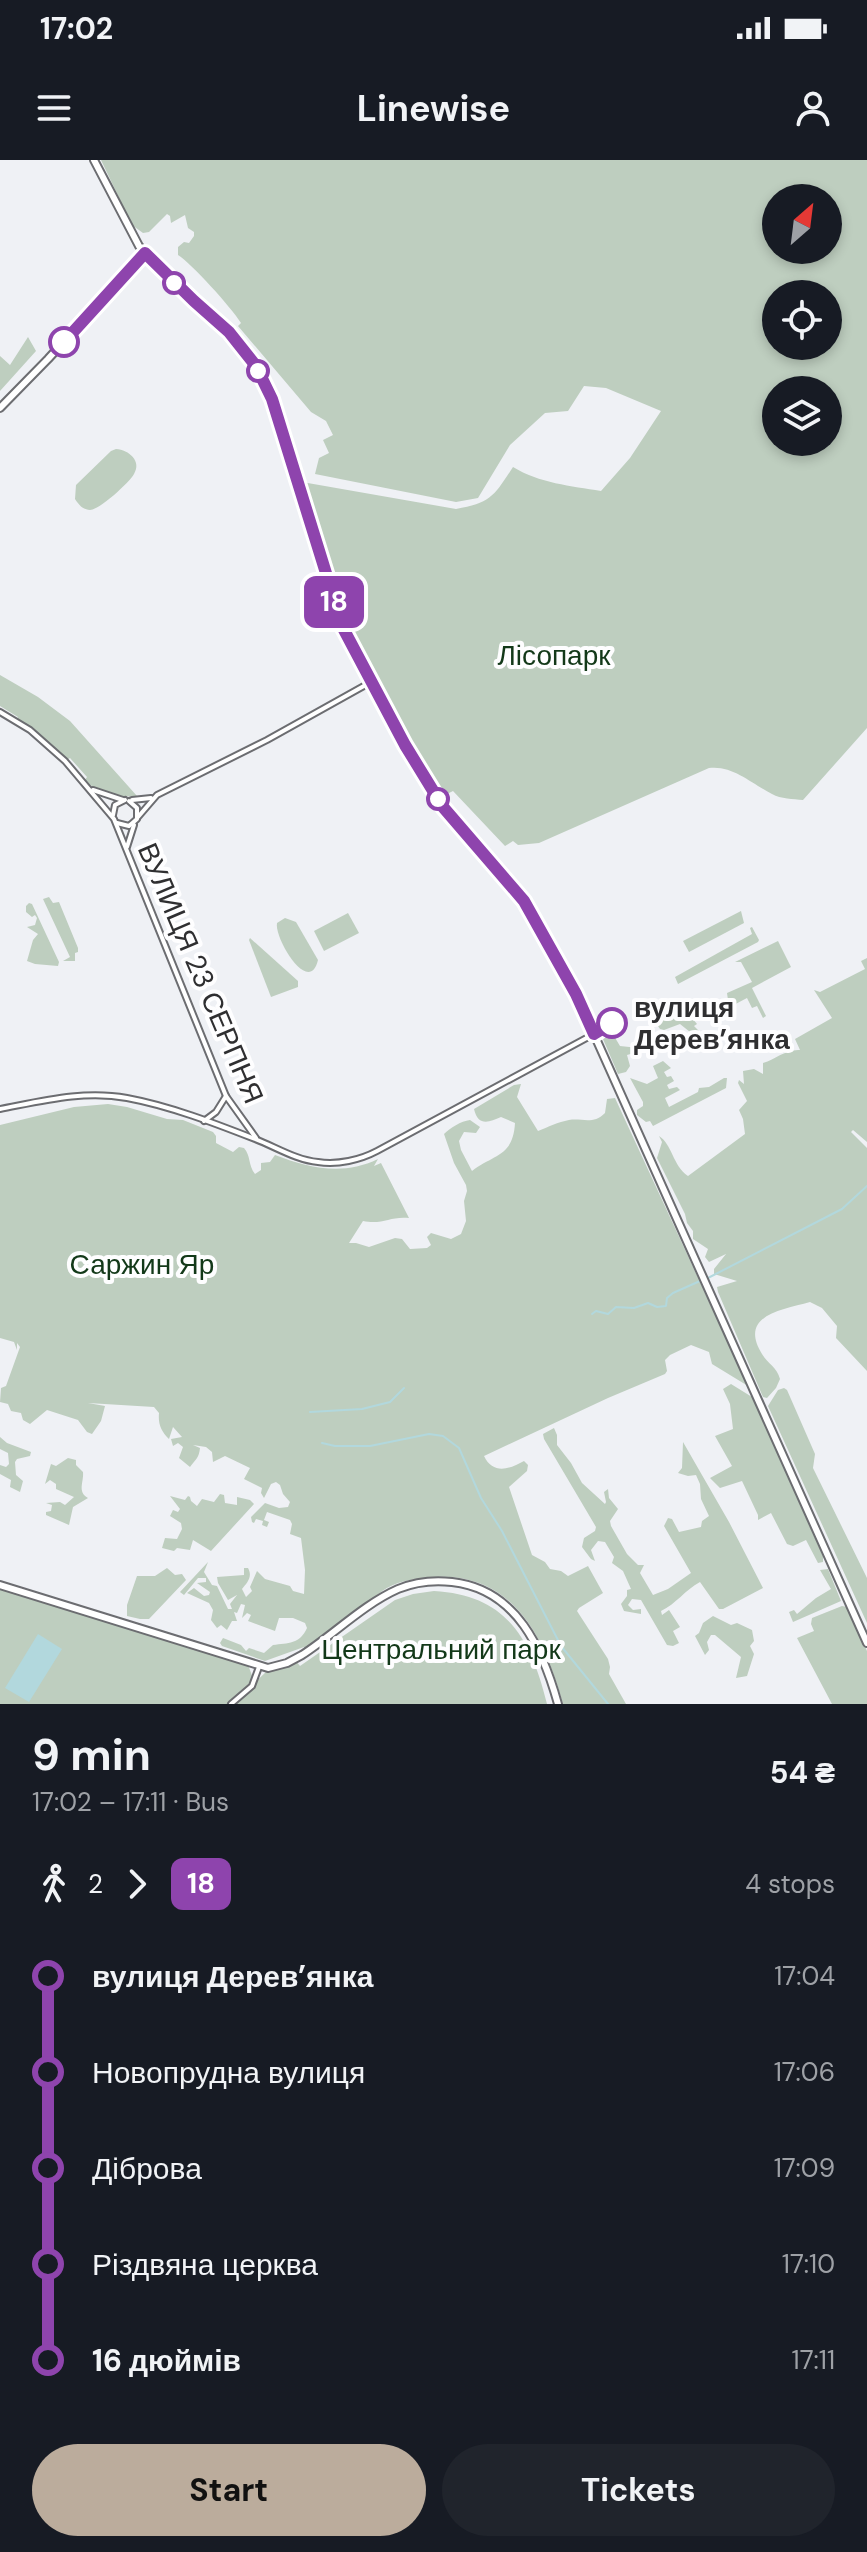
<!DOCTYPE html>
<meta charset="utf-8">
<style>
:root{--surface:#171b24;--page:#20242c;--text:#f1f3f6;--muted:#9ea1a6;--accent:#bbac9c}
body{margin:0;font-family:"DM Sans",sans-serif;background:var(--page);color:var(--text);height:100vh;display:flex;flex-direction:column;font-size:30px;white-space:nowrap}
*{box-sizing:border-box;margin:0}
p{font-size:26px;color:var(--muted)}
.icon{flex:none;width:44px;height:44px;fill:none;stroke:currentColor;stroke-width:2;stroke-linecap:round;stroke-linejoin:round}
.map{position:relative;height:1544px;overflow:hidden}
.drawer{display:flex;flex-direction:column;background:var(--surface);flex:1}
.drawer>*{flex:none}
.badge{padding:0 16px;border-radius:12px;font-size:28px;line-height:52px}
.needle{width:52px;rotate:28deg}
.tools{position:absolute;left:762px;top:24px;display:grid;gap:16px}
.tools a{display:grid;place-items:center;width:80px;height:80px;border-radius:50%;background:var(--surface);box-shadow:0 4px 12px #0003;font-size:40px}
.map>.badge{position:absolute;translate:-50% -50%;box-shadow:0 0 0 4px #fff}
.legs{display:flex;align-items:center;gap:12px;height:88px;padding:0 32px;font-size:26px}
.legs p{margin-inline-start:auto}
.head{display:flex;align-items:center;justify-content:space-between;height:136px;padding:0 32px}
h1{font-size:44px;font-weight:700;line-height:60px}
.cta{display:flex;gap:16px;margin-top:auto;padding:16px 32px}
.cta a{flex:1;height:92px;border-radius:48px;background:var(--accent);color:#111;font-size:32px;font-weight:700;line-height:92px;text-align:center}
.cta a+a{background:var(--page);color:var(--text)}
ul{padding:0 32px;list-style:none}
li{display:flex;align-items:center;gap:28px;height:96px;font-size:30px}
li i{display:grid;place-items:center;width:12px;height:100%;margin:0 10px;background:currentColor}
li i::after{content:'';width:20px;height:20px;margin:-10px;border:6px solid;border-radius:50%;background:var(--surface)}
li p{margin-inline-start:auto}
li:first-child i{background:linear-gradient(#0000 50%,currentColor 0)}
li:last-child i{background:linear-gradient(currentColor 50%,#0000 0)}
.status{display:flex;justify-content:space-between;align-items:center;height:56px;padding:0 40px;background:var(--surface);direction:ltr}
.status svg{height:22px;fill:currentColor}
header{display:flex;justify-content:space-between;align-items:center;height:104px;padding:0 32px;background:var(--surface);font-size:36px;font-weight:700}
.map>svg:first-child{display:block}
.green{fill:#becebf;fill-rule:evenodd}
.water{fill:#b2d8dd}
.lines{fill:none;stroke-linecap:round;stroke-linejoin:round}
.stream{stroke:#b2d8dd;stroke-width:2}
.minor-casing{stroke:#6c6d71;stroke-width:8}
.major-casing{stroke:#6c6d71;stroke-width:10}
.minor{stroke:#fff;stroke-width:4}
.major{stroke:#fff;stroke-width:6}
.line-1-casing{stroke:#fff;stroke-width:18}
.line-1{stroke:#8e44ad;stroke-width:12}
.stop-1-dot{fill:#fff;stroke:#8e44ad;stroke-width:4}
.labels{text-anchor:middle;stroke-width:8;stroke-linejoin:round;paint-order:stroke}
.park-label{font-size:28px;fill:#133919;stroke:#fefeff}
.street-label{font-size:28px;fill:#2f2f31;stroke:#fefeff}
.stop-label{font-size:28px;font-weight:bold;fill:#2f2f31;stroke:#fefeff;text-anchor:start}
</style>
<div class="status"><b>17:02</b><svg viewBox="0 0 49 12"><path d="M0 12V9h3v3zM5 12V6h3v6zM10 12V3h3v9zM15 12V0h3v12zM26 1h20v11H26zM47 4h2v5h-2z"/></svg></div>
<header><svg class="icon" aria-label="menu" viewBox="0 0 24 24"><path d="M4 6h16M4 12h16M4 18h16"/></svg>Linewise<svg class="icon" aria-label="person" viewBox="0 0 24 24"><circle cx="12" cy="8" r="4"/><path d="M4 21q1-7 8-7t8 7"/></svg></header>
<div class="map">
<svg width="867" height="1544" viewBox="0 0 867 1544">
<rect width="100%" height="100%" fill="#eff1f5"/>
<g class="green">
<path d="M 101,0 L 867,0 L 867,568 L 803,640 C 793,639 781,639 772,634 C 752,624 733,605 709,608 L 539,683 L 518,685 L 513,681 L 505,686 L 453,631 L 447,634 L 434,622 L 369,514 L 345,467 L 302,322 L 456,349 C 491,343 494,336 513,307 C 539,323 571,326 601,331 L 630,298 L 661,251 L 606,228 L 584,226 L 568,251 L 545,253 L 510,285 L 478,338 L 456,342 L 315,314 L 319,298 L 329,293 L 323,280 L 333,275 L 326,261 L 311,252 L 238,166 L 241,163 C 231,147 192,104 178,95 L 178,87 L 184,82 L 189,83 L 194,76 L 194,72 L 188,68 L 185,55 L 171,63 L 170,56 L 167,54 L 149,72 L 143,73 L 132,65 ZM 776,38 L 828,38 L 828,90 L 776,90 ZM 776,134 L 828,134 L 828,186 L 776,186 ZM 776,230 L 828,230 L 828,282 L 776,282 Z"/>
<path d="M 28,177 L 36,191 L 0,231 L 0,196 L 10,205 Z"/>
<path d="M 116,289 C 129,290 142,301 134,314 C 129,323 99,350 90,350 C 82,349 79,345 75,339 L 76,325 L 111,291 Z"/>
<path d="M 0,515 L 38,537 L 70,561 L 137,636 C 117,637 99,635 85,620 L 87,617 L 70,598 L 67,600 L 38,573 L 17,559 L 18,557 L 0,546 Z"/>
<path d="M 49,737 L 53,743 L 59,742 L 78,788 L 78,792 L 75,793 L 75,801 L 63,801 L 70,797 L 43,739 Z"/>
<path d="M 29,743 L 32,744 L 59,802 L 58,806 L 35,804 L 27,801 L 33,780 L 38,774 L 27,767 L 35,765 L 37,758 L 35,755 L 32,757 L 26,752 L 26,746 Z"/>
<path d="M 741,751 L 744,763 L 689,792 L 683,781 Z"/>
<path d="M 348,753 L 359,773 L 324,791 L 314,771 Z"/>
<path d="M 285,758 L 296,762 L 318,800 C 309,837 274,778 277,763 Z"/>
<path d="M 752,767 L 759,780 L 758,782 L 678,824 L 675,817 L 752,774 L 750,768 Z"/>
<path d="M 250,778 L 298,821 L 298,827 L 271,837 L 249,780 Z"/>
<path d="M 778,781 L 791,807 L 752,828 L 766,856 L 763,858 L 757,846 L 752,848 L 747,838 L 726,849 L 722,842 L 728,840 L 727,833 L 752,822 L 741,802 L 735,802 Z"/>
<path d="M 867,798 L 867,982 L 853,970 L 851,972 L 867,988 L 867,1211 L 836,1178 L 837,1166 L 822,1148 L 810,1142 C 782,1150 738,1155 762,1194 C 768,1204 777,1207 780,1219 L 776,1228 L 767,1238 L 763,1237 L 718,1132 L 717,1127 L 737,1121 L 714,1114 L 714,1109 L 726,1094 L 709,1102 L 705,1097 L 708,1089 L 693,1079 L 693,1071 L 687,1063 L 685,1054 L 657,998 L 662,982 L 659,976 C 672,984 673,1006 688,1016 L 745,974 L 743,959 L 739,950 L 747,941 L 738,923 L 739,920 L 744,924 L 743,911 L 754,909 L 763,914 L 763,903 C 776,899 786,889 800,890 L 795,879 L 832,858 L 814,830 L 820,832 L 865,809 L 861,801 Z"/>
<path d="M 663,843 L 667,850 L 676,845 L 688,859 L 692,858 L 697,864 L 694,866 L 701,873 L 690,872 L 680,864 L 664,870 L 660,869 L 652,857 L 660,854 L 656,846 Z"/>
<path d="M 604,873 L 608,873 L 611,877 L 614,876 L 620,886 L 639,888 L 641,891 L 627,895 L 630,906 L 626,912 L 618,914 L 603,879 Z"/>
<path d="M 663,901 L 671,908 L 664,912 L 667,917 L 671,916 L 674,921 L 667,925 L 669,929 L 677,927 L 680,930 L 665,938 L 669,947 L 698,932 L 699,928 L 709,927 L 724,918 L 727,918 L 726,928 L 653,966 L 650,961 L 646,962 L 637,955 L 637,950 L 643,946 L 643,942 L 630,918 L 647,924 L 658,918 L 653,906 Z"/>
<path d="M 521,924 L 517,937 L 538,971 C 548,967 558,962 569,960 C 583,958 593,965 605,953 L 607,939 L 615,938 L 748,1226 L 712,1204 L 709,1192 L 691,1185 L 670,1195 L 665,1200 L 667,1211 L 665,1214 L 608,1238 L 484,1296 C 493,1315 510,1309 524,1301 L 528,1305 L 527,1311 L 509,1327 L 532,1395 L 545,1402 L 550,1409 L 561,1411 L 568,1416 L 588,1406 L 603,1433 L 579,1448 L 577,1451 L 608,1499 L 610,1507 L 609,1514 L 626,1544 L 563,1544 C 545,1480 515,1413 435,1417 C 419,1418 401,1420 387,1428 C 375,1435 365,1447 354,1456 C 338,1469 322,1481 305,1493 L 304,1487 L 265,1501 L 222,1486 L 220,1483 L 223,1478 L 241,1485 L 246,1491 L 249,1488 L 264,1493 L 273,1485 C 288,1483 300,1484 307,1468 L 305,1463 L 293,1458 L 279,1458 L 275,1471 L 248,1461 L 251,1455 L 247,1453 L 242,1458 L 245,1445 L 241,1444 L 237,1453 L 234,1452 L 237,1461 L 232,1461 L 227,1470 L 221,1465 L 217,1468 L 211,1460 L 213,1450 L 209,1443 L 187,1433 L 194,1428 L 204,1436 L 209,1435 L 210,1432 L 197,1423 L 206,1422 L 206,1418 L 198,1418 L 184,1435 L 180,1432 L 208,1402 L 204,1412 L 212,1425 L 217,1426 L 228,1449 L 232,1449 L 230,1444 L 237,1435 L 228,1440 L 218,1423 L 217,1417 L 244,1415 L 244,1408 L 248,1408 C 253,1417 247,1423 242,1429 L 246,1437 L 252,1431 L 250,1427 L 257,1411 L 265,1419 L 290,1426 L 293,1431 L 304,1434 L 305,1410 L 301,1378 L 290,1374 L 292,1364 L 290,1360 L 267,1352 L 264,1360 L 269,1362 L 267,1367 L 262,1365 L 263,1361 L 256,1359 L 254,1363 L 252,1362 L 251,1357 L 265,1343 L 279,1348 L 288,1347 L 290,1342 L 283,1334 L 280,1325 L 276,1322 L 271,1324 L 264,1338 L 261,1333 L 262,1328 L 244,1319 L 250,1308 L 225,1296 L 213,1302 L 212,1292 L 206,1287 L 193,1285 L 200,1288 C 199,1298 196,1299 190,1307 L 179,1298 L 183,1287 L 178,1283 L 173,1286 L 171,1279 L 182,1277 L 173,1267 L 169,1279 C 161,1271 158,1264 159,1253 L 154,1247 L 88,1243 L 105,1246 L 101,1261 L 92,1274 L 87,1272 L 78,1260 L 47,1250 L 30,1264 L 23,1260 L 21,1253 L 11,1251 L 8,1244 L 0,1242 L 1,1228 L 6,1226 L 20,1187 L 17,1183 L 17,1190 L 14,1182 L 0,1178 L 0,965 L 74,947 L 108,944 L 127,947 L 167,959 L 183,960 L 213,972 L 216,976 L 216,983 L 233,992 L 239,987 L 244,988 C 251,996 248,1005 255,1014 L 261,1010 L 261,1003 L 270,1002 L 275,995 C 309,1008 343,1016 378,999 L 374,1006 L 381,1003 L 409,1058 C 390,1056 383,1065 363,1061 L 349,1083 L 356,1083 L 369,1087 L 395,1078 L 402,1079 L 410,1089 L 427,1088 L 431,1085 L 427,1077 L 431,1073 L 451,1079 L 461,1074 L 466,1061 L 464,1041 L 467,1031 L 466,1025 L 454,1003 L 444,974 C 450,968 461,961 470,960 L 480,967 L 476,973 L 464,972 L 459,981 L 461,990 L 472,1011 C 494,994 513,997 515,963 L 501,957 C 488,963 478,966 474,949 L 514,925 Z"/>
<path d="M 731,1224 L 752,1237 L 823,1396 L 823,1402 L 818,1403 L 806,1380 L 793,1386 L 787,1384 L 771,1353 L 758,1360 L 758,1355 L 742,1321 L 720,1328 L 710,1318 L 732,1306 L 715,1276 L 733,1269 L 730,1244 L 723,1229 Z"/>
<path d="M 784,1228 L 787,1230 L 815,1294 L 813,1308 L 867,1418 L 867,1463 L 768,1246 L 778,1230 Z"/>
<path d="M 554,1268 L 557,1275 L 557,1285 L 571,1303 L 582,1323 L 605,1344 L 606,1342 L 604,1332 L 608,1329 L 609,1338 L 618,1349 L 610,1361 L 611,1366 L 627,1394 L 638,1405 L 644,1405 L 640,1413 L 653,1435 L 668,1429 L 691,1413 L 664,1366 L 668,1358 L 672,1359 L 679,1372 L 701,1367 L 702,1361 L 709,1356 L 701,1339 L 700,1324 L 696,1315 L 688,1316 L 678,1313 L 682,1308 L 683,1282 L 729,1362 L 763,1428 L 723,1449 L 719,1449 L 700,1422 C 685,1430 676,1444 661,1451 L 662,1455 L 669,1450 L 680,1467 L 673,1471 L 679,1483 L 673,1486 L 667,1485 L 641,1440 L 632,1439 L 628,1445 L 633,1450 L 641,1449 L 641,1454 L 624,1451 L 621,1444 L 627,1436 L 627,1430 L 631,1429 L 623,1411 L 612,1403 L 614,1397 L 605,1382 L 598,1381 L 591,1390 L 595,1401 L 591,1399 L 582,1387 L 584,1378 L 595,1371 L 596,1367 L 544,1279 L 543,1274 Z"/>
<path d="M 0,1277 L 7,1283 L 31,1292 L 30,1296 L 17,1299 L 15,1302 L 16,1315 L 23,1321 L 20,1332 L 10,1327 L 11,1320 L 0,1314 L 0,1305 L 6,1307 L 9,1304 L 8,1293 L 0,1289 Z"/>
<path d="M 68,1298 L 76,1300 L 76,1305 L 83,1312 C 84,1322 77,1332 88,1338 L 73,1347 L 69,1365 L 46,1355 L 46,1352 L 51,1351 L 52,1345 L 46,1343 L 60,1342 L 65,1345 L 74,1337 L 56,1329 L 56,1324 L 50,1320 L 45,1324 L 51,1304 L 56,1306 Z"/>
<path d="M 220,1334 L 224,1335 L 225,1343 L 237,1345 L 237,1337 L 250,1340 L 254,1344 L 211,1391 L 193,1380 L 190,1390 L 177,1388 L 174,1391 L 162,1388 L 165,1378 L 177,1379 L 182,1369 L 181,1363 L 170,1356 L 173,1350 L 178,1352 L 180,1349 L 170,1336 L 185,1340 L 188,1336 L 190,1337 L 191,1341 L 197,1346 L 202,1339 L 214,1342 Z"/>
<path d="M 167,1408 L 175,1415 L 182,1414 L 186,1420 L 149,1459 L 140,1459 L 127,1456 L 127,1445 L 137,1416 L 155,1416 Z"/>
<path d="M 828,1409 L 841,1441 L 793,1462 L 789,1452 L 794,1450 L 797,1454 L 816,1438 L 831,1429 L 820,1410 Z"/>
<path d="M 0,1428 L 241,1500 L 248,1505 L 253,1518 L 250,1525 L 227,1544 L 0,1544 Z"/>
<path d="M 434,1431 C 507,1435 531,1479 547,1544 L 232,1544 L 266,1512 L 296,1501 L 300,1506 L 395,1440 L 413,1434 Z"/>
<path d="M 842,1446 L 847,1447 L 867,1491 L 867,1544 L 832,1544 L 797,1478 L 814,1471 L 811,1464 L 812,1458 Z"/>
<path d="M 713,1456 L 731,1465 L 737,1463 L 752,1470 L 754,1481 L 750,1486 L 754,1494 L 747,1516 L 736,1518 L 741,1497 L 715,1475 L 711,1475 L 707,1482 L 709,1490 L 705,1495 L 695,1476 L 699,1473 L 703,1463 Z"/>
</g>
<path class="water" d="M 38,1474 L 62,1489 L 29,1542 L 5,1528 Z"/>
<g class="lines">
<g class="stream">
<path d="M 706,1119 L 842,1049 L 867,1026"/>
<path d="M 592,1154 L 596,1151 L 608,1154 L 616,1147 L 634,1148 L 648,1143 L 657,1147 L 666,1146 L 667,1138 L 673,1133 L 700,1121"/>
<path d="M 310,1252 L 362,1249 L 390,1242 L 404,1228"/>
<path d="M 322,1283 L 335,1286 L 370,1286 L 429,1274 L 443,1276 L 459,1288 L 481,1338 L 502,1371 L 561,1486 L 608,1544"/>
</g>
<g class="minor-casing">
<g id="minor">
<path d="M 0,552 L 30,570 L 65,601 L 114,659 L 226,936 L 256,978"/>
<path d="M 93,630 L 123,640"/>
<path d="M 132,640 L 151,638"/>
<path d="M 113,655 L 115,645 L 125,640"/>
<path d="M 138,657 L 157,635 L 267,580 L 371,522"/>
<path d="M 117,663 L 129,666 L 137,659 L 137,648 L 129,641"/>
<path d="M 127,687 L 134,665"/>
<path d="M 0,949 C 42,941 84,930 127,938 C 170,946 214,963 255,979 C 276,987 296,1000 318,1002 C 338,1005 360,1000 377,991 L 594,874"/>
<path d="M 204,961 L 216,952 L 226,936"/>
<path d="M 231,1544 L 252,1526 L 259,1507"/>
</g>
</g>
<g class="major-casing">
<g id="major">
<path d="M 94,0 L 139,86 L 194,141 L 229,172 L 256,206 L 272,239 L 340,462 L 405,585 L 443,647 L 524,741 L 576,834 L 867,1483"/>
<path d="M 0,248 L 48,199 L 145,93"/>
<path d="M 0,1425 L 268,1508 L 287,1503 L 302,1495 C 333,1475 364,1444 398,1429 C 415,1422 434,1420 452,1422 C 517,1429 543,1490 558,1544"/>
</g>
</g>
<use href="#minor" class="minor"/>
<use href="#major" class="major"/>
</g>
<g class="lines">
<g class="line-1-casing">
<path id="line-1" d="M 64,182 L 145,93 L 194,141 L 229,172 L 256,206 L 272,239 L 343,468 L 405,585 L 443,647 L 524,741 L 576,834 L 594,874 L 612,863"/>
</g>
<use href="#line-1" class="line-1"/>
</g>
<g class="stop-1-dot">
<circle cx="174" cy="123" r="10"/>
<circle cx="64" cy="182" r="14"/>
<circle cx="258" cy="211" r="10"/>
<circle cx="438" cy="639" r="10"/>
<circle cx="612" cy="863" r="14"/>
</g>
<g class="labels">
<g class="park-label">
<text x="554" y="505">Лісопарк</text>
<text x="142" y="1114">Саржин Яр</text>
<text x="441" y="1499">Центральний парк</text>
</g>
<g class="street-label">
<text transform="translate(201 813) rotate(67)" y="10">ВУЛИЦЯ 23 СЕРПНЯ</text>
</g>
<g class="stop-label">
<text x="634" y="857">вулиця<tspan x="634" dy="32">Дерев’янка</tspan></text>
</g>
</g>
</svg>
<div class="tools">
<a><svg class="needle" viewBox="-14 -14 28 28"><path d="M0-13l5 13h-10z" fill="#e53935"/><path d="M0 13l5-13h-10z" fill="#9ea1a6"/></svg></a>
<a><svg class="icon" aria-label="locate" viewBox="0 0 24 24"><circle cx="12" cy="12" r="6"/><path d="M12 2v4M12 18v4M2 12h4M18 12h4"/></svg></a>
<a><svg class="icon" aria-label="layers" viewBox="0 0 24 24"><path d="M12 4l9 5-9 5-9-5zM3 14l9 5 9-5"/></svg></a>
</div>
<b class="badge" style="left:334px;top:442px;background:#8e44ad;color:#fff">18</b>
</div>
<section class="drawer">
<div class="head"><div><h1>9 min</h1><p>17:02 – 17:11 · Bus</p></div><b>54 ₴</b></div>
<div class="legs"><svg class="icon" aria-label="walk" viewBox="0 0 24 24"><circle cx="13" cy="4" r="2"/><path d="M13 8l-2 6 4 7M11 14l-3 7M7 12l3-4h3l4 4"/></svg>2<svg class="icon" aria-label="forward" viewBox="0 0 24 24"><path d="M9 5l7 7-7 7"/></svg><b class="badge" style="background:#8e44ad;color:#fff">18</b><p>4 stops</p></div>
<ul>
<li><i style="color:#8e44ad"></i><b>вулиця Дерев’янка</b><p>17:04</p></li>
<li><i style="color:#8e44ad"></i><span>Новопрудна вулиця</span><p>17:06</p></li>
<li><i style="color:#8e44ad"></i><span>Діброва</span><p>17:09</p></li>
<li><i style="color:#8e44ad"></i><span>Різдвяна церква</span><p>17:10</p></li>
<li><i style="color:#8e44ad"></i><b>16 дюймів</b><p>17:11</p></li>
</ul>
<div class="cta"><a>Start</a><a>Tickets</a></div>
</section>
